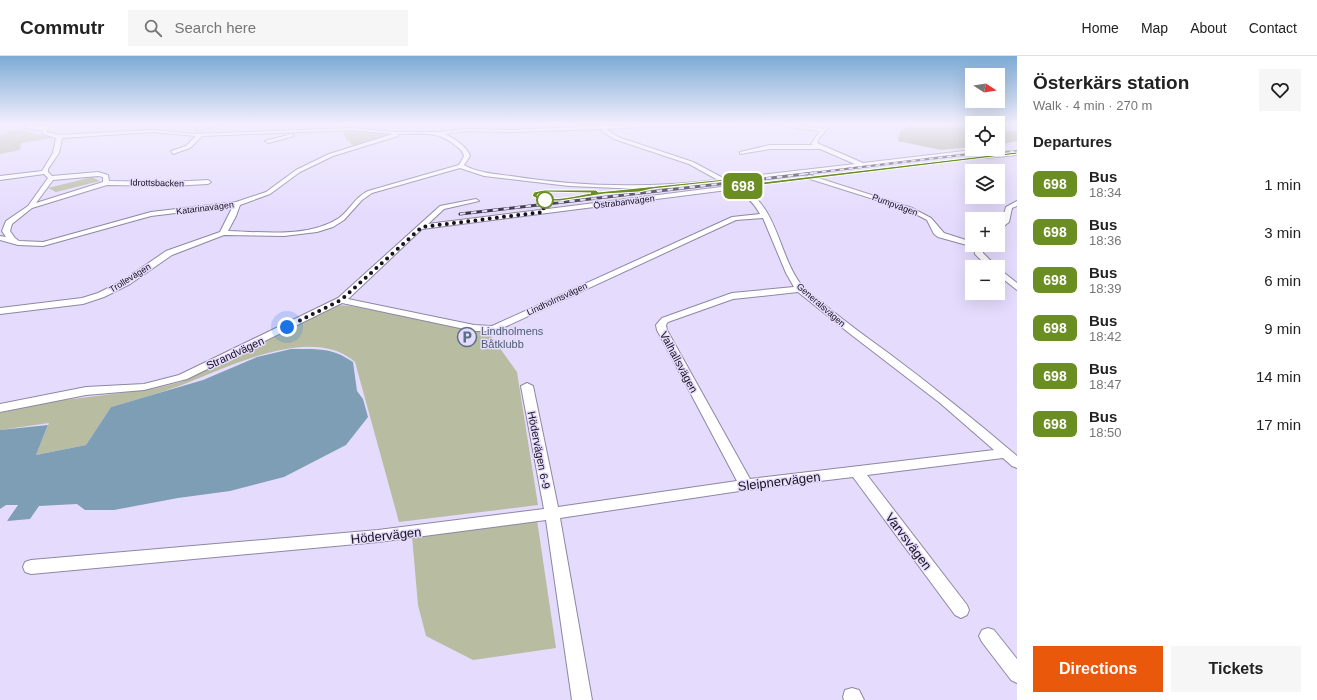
<!DOCTYPE html>
<meta charset="utf-8">
<style>
:root{--surface:#fff;--page:#f6f6f6;--text:#222;--muted:#767676;--line:#e0e0e0;--accent:#ea580c}
body{margin:0;font-family:Helvetica,sans-serif;background:var(--page);color:var(--text);height:100vh;display:flex;flex-direction:column;font-size:15px;white-space:nowrap}
*{box-sizing:border-box;margin:0}
p{font-size:13px;color:var(--muted)}
.icon{flex:none;width:22px;height:22px;fill:none;stroke:currentColor;stroke-width:2;stroke-linecap:round;stroke-linejoin:round}
.map{position:relative;flex:1;overflow:hidden}
.panel{display:flex;flex-direction:column;background:var(--surface);width:300px}
.panel>*{flex:none}
.badge{padding:0 8px;border-radius:6px;font-size:14px;line-height:26px}
.needle{width:26px;rotate:102deg}
.tools{position:absolute;left:965px;top:12px;display:grid;gap:8px}
.tools a{display:grid;place-items:center;width:40px;height:40px;border-radius:0px;background:var(--surface);box-shadow:0 4px 16px #0002;font-size:20px}
.you{position:absolute;width:20px;height:20px;margin:-10px;border:3px solid #fff;border-radius:50%;background:#1a73e8;box-shadow:0 0 0 6px #1a73e833}
.map>.badge{position:absolute;translate:-50% -50%;box-shadow:0 0 0 2px #fff}
h2{padding:0 16px;font-size:15px;line-height:36px}
.round{display:grid;place-items:center;flex:none;width:42px;height:42px;border-radius:0px;background:var(--page)}
.overview{display:flex;align-items:center;justify-content:space-between;height:68px;padding:0 16px}
h1{font-size:19px;font-weight:800;line-height:30px}
.button{display:flex;gap:8px;margin-top:auto;padding:8px 16px}
.button a{flex:1;height:46px;border-radius:0px;background:var(--accent);color:#fff;font-size:16px;font-weight:800;line-height:46px;text-align:center}
.button a+a{background:var(--page);color:var(--text)}
ul{padding:0;list-style:none}
li{display:flex;align-items:center;gap:12px;height:48px;padding:0 16px}
li div{flex:1}
li b{display:block;font-size:15px}
li em{font-style:normal}
li .badge{min-width:44px;font-weight:700;text-align:center}
header{display:flex;align-items:center;gap:24px;box-sizing:border-box;height:56px;padding:0 20px;background:var(--surface);border-bottom:1px solid var(--line)}
header strong{font-size:19px}
nav{display:flex;gap:22px;margin-inline-start:auto;font-size:14px}
.search{width:280px;height:36px;background:var(--page);display:flex;align-items:center;gap:10px;box-sizing:border-box;padding:0 14px;border-radius:0px;color:var(--muted);font-size:15px}
main{display:flex;flex:1;min-height:0}
.map>svg:first-child{display:block}
.green{fill:#b8bca0}
.forest{fill:#a1a582}
.water{fill:#7e9eb5}
.lines{fill:none;stroke-linecap:round;stroke-linejoin:round}
.street-casing{stroke:#8f86a4;stroke-width:2}
.street{fill:#fff;fill-rule:evenodd}
.rail-far1-casing{stroke:#36313f;stroke-width:2}
.rail-casing{stroke:#36313f;stroke-width:3}
.rail-far1{stroke:#e5dcfd;stroke-width:1.5;stroke-dasharray:4.5;stroke-linecap:butt}
.rail{stroke:#e5dcfd;stroke-width:2;stroke-dasharray:5.5;stroke-linecap:butt}
.line{fill:#6b8e23;stroke:#fff;fill-rule:evenodd}
.walk{stroke:#17131e;stroke-width:4;stroke-dasharray:0 7.2}
.stop-dot{fill:#fff;stroke:#6b8e23;stroke-width:2}
.labels{text-anchor:middle;stroke-width:3;stroke-linejoin:round;paint-order:stroke}
.far-street-label{font-size:9px;fill:#17131e;stroke:#e5dcfd}
.service-label{font-size:11px;fill:#4e5e75;stroke:#e5dcfd;text-anchor:start}
.street-label{font-size:11px;fill:#17131e;stroke:#e5dcfd}
.near-street-label{font-size:13px;fill:#17131e;stroke:#e5dcfd}
</style>
<header>
<strong>Commutr</strong>
<div class="search"><svg class="icon" aria-label="search" viewBox="0 0 24 24"><circle cx="10" cy="10" r="6"/><path d="M15 15l6 6"/></svg>Search here</div>
<nav><a>Home</a><a>Map</a><a>About</a><a>Contact</a></nav>
</header>
<main>
<div class="map">
<svg width="1017" height="644" viewBox="0 0 1017 644">
<rect width="100%" height="100%" fill="#e5dcfd"/>
<g class="green">
<path d="M 17,73 L 52,82 L 21,87 L 20,94 L 0,98 L 0,79 Z"/>
<path d="M 342,74 L 388,78 L 390,79 L 354,90 L 346,83 Z"/>
<path d="M 92,121 L 100,125 L 56,136 L 48,132 Z"/>
<path d="M 338,249 L 351,250 L 489,277 L 517,316 L 538,449 L 399,466 L 355,306 C 311,267 225,313 179,330 C 157,338 133,344 111,351 L 86,389 L 36,399 L 49,367 L 0,374 L 0,357 L 41,347 L 152,333 L 181,326 Z"/>
<path d="M 537,464 L 556,592 L 473,604 L 426,580 L 418,549 L 412,480 Z"/>
</g>
<g class="forest">
<path d="M 957,68 L 972,69 L 972,91 L 941,94 L 898,85 L 900,75 L 910,70 L 929,71 Z"/>
<path d="M 998,75 L 1017,75 L 1017,85 L 998,89 Z"/>
</g>
<path class="water" d="M 291,293 C 316,293 332,291 353,306 L 357,335 L 363,343 L 368,361 L 346,389 L 284,421 L 230,435 L 178,442 L 114,454 L 85,454 L 77,448 L 39,450 L 30,463 L 7,465 L 18,449 L 6,449 L 0,453 L 0,374 L 48,369 L 36,399 L 86,389 L 111,351 L 203,324 L 257,301 Z"/>
<g class="lines">
<g class="street-casing">
<g id="street">
<path d="M 32,68 L 50,70 L 47,74 L 47,76 L 59,79 L 153,74 L 194,78 L 353,72 L 393,76 L 439,76 L 466,73 L 511,74 L 602,70 L 603,68 L 607,68 L 607,70 C 678,67 752,63 823,73 L 828,68 L 832,68 L 819,82 L 817,87 L 863,107 L 981,93 L 998,93 L 731,126 C 740,130 750,123 757,128 L 742,132 C 779,151 778,201 803,231 C 809,238 819,244 826,250 C 846,266 866,281 887,296 C 931,329 975,364 1017,400 L 1017,412 L 1012,410 L 1003,402 L 867,419 L 967,549 L 969,554 L 967,559 L 961,562 L 955,559 L 853,421 L 746,434 L 560,462 L 592,644 L 572,644 L 546,464 L 378,486 L 31,518 L 25,516 L 23,511 L 25,506 L 31,504 L 378,474 L 544,453 L 521,330 L 527,327 L 533,330 L 558,451 L 737,425 L 657,274 L 656,269 L 662,262 L 732,237 L 794,231 L 786,217 L 763,162 L 736,164 L 496,275 L 474,275 L 342,247 L 187,323 L 144,334 L 86,339 L 0,356 L 0,348 L 86,331 L 144,328 L 179,319 L 338,242 L 440,150 L 476,143 L 479,145 L 444,153 L 428,168 L 729,130 L 724,127 L 688,131 L 642,133 L 569,130 L 484,120 L 460,112 L 372,137 L 362,144 L 344,164 L 333,171 L 317,176 L 284,180 L 224,179 L 172,199 L 130,228 L 104,241 L 83,248 L 0,258 L 0,252 L 82,242 L 98,237 L 124,224 L 166,195 L 220,176 L 233,150 L 151,160 L 43,190 L 18,189 L 0,184 L 0,180 L 6,181 L 2,175 L 6,165 L 28,150 L 48,122 L 44,118 L 0,124 L 0,120 L 42,115 L 53,97 L 56,82 L 43,78 L 42,74 L 24,72 ZM 778,69 L 820,75 L 811,88 L 813,89 L 770,89 L 740,96 L 740,98 L 770,93 L 820,93 L 855,108 L 725,123 L 693,106 L 618,81 L 606,73 L 653,70 ZM 37,70 L 44,71 L 32,71 ZM 602,73 L 602,75 L 614,83 L 689,108 L 718,124 C 649,132 580,131 511,120 C 496,118 478,117 464,109 L 470,100 C 467,90 453,82 445,78 L 466,75 L 511,76 ZM 353,74 L 393,78 L 329,98 L 296,114 L 266,136 L 236,146 L 151,156 L 43,186 L 19,185 L 15,182 L 10,175 L 12,168 L 32,152 L 107,129 L 171,130 L 208,128 L 211,126 L 208,124 L 171,126 L 109,125 L 108,119 L 98,116 L 52,120 L 48,116 L 48,113 L 59,97 L 62,82 L 153,76 L 196,80 L 186,90 L 171,95 L 173,98 L 190,92 L 202,80 ZM 398,78 C 421,78 438,74 456,90 C 460,93 463,95 464,100 L 459,109 L 368,135 C 355,141 350,154 339,162 C 309,182 263,176 228,175 L 236,160 L 240,149 L 270,138 L 300,116 L 333,100 L 398,80 ZM 98,120 L 103,121 L 103,126 L 36,147 L 53,124 ZM 735,133 C 746,139 754,147 760,158 L 732,161 L 492,270 L 474,269 L 348,243 L 422,173 ZM 798,236 L 849,277 L 940,347 L 994,394 L 750,423 L 667,274 L 666,269 L 668,266 L 733,243 Z"/>
<path d="M 217,68 L 224,68 L 198,74 L 196,73 Z"/>
<path d="M 292,78 L 294,80 L 268,87 L 265,85 Z"/>
<path d="M 1017,95 L 1017,99 L 986,102 L 983,100 Z"/>
<path d="M 809,119 L 912,152 L 931,162 L 944,177 L 972,186 L 972,189 L 982,189 L 983,197 L 997,211 L 988,211 L 975,198 L 974,191 L 938,181 L 934,178 L 927,164 L 908,154 L 807,122 L 806,121 Z"/>
<path d="M 1017,145 L 1017,150 L 1012,152 L 1009,166 L 998,175 L 998,169 L 1002,165 L 1006,151 Z"/>
<path d="M 998,212 L 1017,227 L 1017,234 L 998,219 Z"/>
<path d="M 988,572 L 994,574 L 1017,603 L 1017,627 L 1011,624 L 982,586 L 979,580 L 982,574 Z"/>
<path d="M 852,632 L 859,634 L 864,644 L 844,644 L 843,641 L 845,634 Z"/>
</g>
</g>
<use href="#street" class="street"/>
<g class="rail-far1-casing">
<path id="rail-far1" d="M 804,118 L 962,99 L 1017,95"/>
</g>
<g class="rail-casing">
<path id="rail" d="M 460,158 L 813,117"/>
</g>
<use href="#rail-far1" class="rail-far1"/>
<use href="#rail" class="rail"/>
</g>
<linearGradient id="sky" x2="0" y2="1"><stop stop-color="#7dabd4"/><stop offset="0.43" stop-color="#f3effe"/><stop offset="1" stop-color="#f3effe" stop-opacity="0"/></linearGradient>
<rect width="1017" height="158" fill="url(#sky)"/>
<path class="line" d="M 1017,96 L 1017,98 L 737,132 L 725,125 L 652,133 L 639,136 L 604,138 L 560,145 L 542,145 L 532,140 L 534,136 L 544,134 L 596,134 L 598,136 L 726,123 L 738,129 ZM 544,136 L 591,137 C 574,140 554,146 537,140 L 538,138 Z"/>
<g class="lines">
<path class="walk" d="M 287,271 L 341,244 L 422,171 L 543,156 L 545,144"/>
</g>
<defs>
<g id="parking-ring" transform="scale(1)"><circle r="9.5" fill="#e5dcfd" stroke="#5c6f8a" stroke-width="1.5"/><path d="M-3.5-5.5H1a3.5 3.5 0 0 1 0 7H-1V5.5H-3.5ZM-1-3.4V-.6H.8a1.4 1.4 0 0 0 0-2.8Z" fill="#5c6f8a"/></g>
</defs>
<g fill-rule="evenodd">
<use href="#parking-ring" x="467" y="281"/>
</g>
<circle class="stop-dot" cx="545" cy="144" r="8"/>
<g class="labels">
<g class="far-street-label">
<text transform="translate(157 127) rotate(1)" y="3">Idrottsbacken</text>
<text transform="translate(624 146) rotate(-7)" y="3">Östrabanvägen</text>
<text transform="translate(895 149) rotate(20)" y="3">Pumpvägen</text>
<text transform="translate(205 152) rotate(-7)" y="3">Katarinavägen</text>
<text transform="translate(130 222) rotate(-32)" y="3">Trollevägen</text>
<text transform="translate(557 243) rotate(-25)" y="3">Lindholmsvägen</text>
<text transform="translate(821 249) rotate(41)" y="3">Generalsvägen</text>
</g>
<g class="service-label">
<text x="481" y="279">Lindholmens<tspan x="481" dy="13">Båtklubb</tspan></text>
</g>
<g class="street-label">
<text transform="translate(235 297) rotate(-25)" y="4">Strandvägen</text>
<text transform="translate(679 306) rotate(62)" y="4">Valhallsvägen</text>
<text transform="translate(539 394) rotate(79)" y="4">Hödervägen 6-9</text>
</g>
<g class="near-street-label">
<text transform="translate(779 425) rotate(-7)" y="5">Sleipnervägen</text>
<text transform="translate(386 479) rotate(-6)" y="5">Hödervägen</text>
<text transform="translate(909 485) rotate(53)" y="5">Varvsvägen</text>
</g>
</g>
</svg>
<div class="tools">
<a><svg class="needle" viewBox="-14 -14 28 28"><path d="M0-13l5 13h-10z" fill="#e53935"/><path d="M0 13l5-13h-10z" fill="#767676"/></svg></a>
<a><svg class="icon" aria-label="locate" viewBox="0 0 24 24"><circle cx="12" cy="12" r="6"/><path d="M12 2v4M12 18v4M2 12h4M18 12h4"/></svg></a>
<a><svg class="icon" aria-label="layers" viewBox="0 0 24 24"><path d="M12 4l9 5-9 5-9-5zM3 14l9 5 9-5"/></svg></a>
<a>+</a>
<a>−</a>
</div>
<div class="you" style="left:287px;top:271px"></div>
<b class="badge" style="left:743px;top:130px;background:#6b8e23;color:#fff">698</b>
</div>
<section class="panel">
<div class="overview"><div><h1>Österkärs station</h1><p>Walk · 4 min · 270 m</p></div><a class="round"><svg class="icon" aria-label="heart" viewBox="0 0 24 24"><path d="M12 20l-8-8c-3-5 5-10 8-4 3-6 11-1 8 4z"/></svg></a></div>
<h2>Departures</h2>
<ul>
<li><span class="badge" style="background:#6b8e23;color:#fff">698</span><div><b>Bus</b><p>18:34</p></div><em>1 min</em></li>
<li><span class="badge" style="background:#6b8e23;color:#fff">698</span><div><b>Bus</b><p>18:36</p></div><em>3 min</em></li>
<li><span class="badge" style="background:#6b8e23;color:#fff">698</span><div><b>Bus</b><p>18:39</p></div><em>6 min</em></li>
<li><span class="badge" style="background:#6b8e23;color:#fff">698</span><div><b>Bus</b><p>18:42</p></div><em>9 min</em></li>
<li><span class="badge" style="background:#6b8e23;color:#fff">698</span><div><b>Bus</b><p>18:47</p></div><em>14 min</em></li>
<li><span class="badge" style="background:#6b8e23;color:#fff">698</span><div><b>Bus</b><p>18:50</p></div><em>17 min</em></li>
</ul>
<div class="button"><a>Directions</a><a>Tickets</a></div>
</section>
</main>
